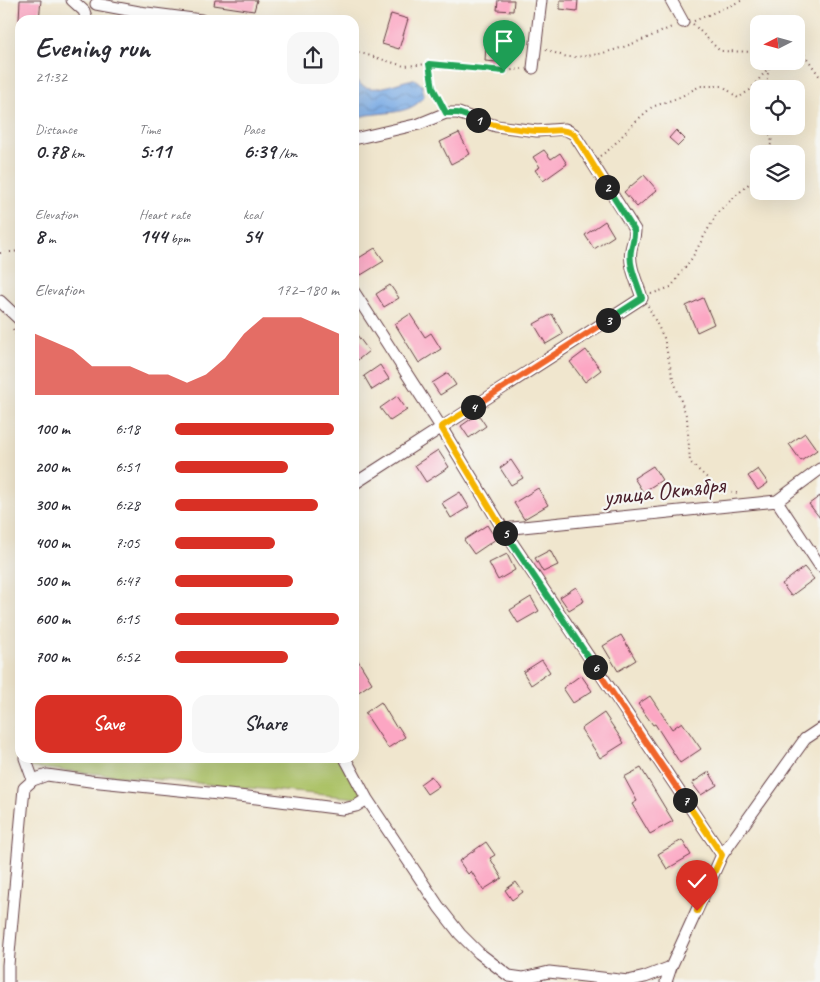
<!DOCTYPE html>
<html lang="en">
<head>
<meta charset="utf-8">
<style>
  :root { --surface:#fff; --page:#f7f7f7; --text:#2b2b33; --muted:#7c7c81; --accent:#d93025 }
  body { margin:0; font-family:Caveat,sans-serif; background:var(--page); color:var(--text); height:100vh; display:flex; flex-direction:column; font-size:19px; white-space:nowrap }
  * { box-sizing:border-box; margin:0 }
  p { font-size:16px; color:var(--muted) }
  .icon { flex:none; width:28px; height:28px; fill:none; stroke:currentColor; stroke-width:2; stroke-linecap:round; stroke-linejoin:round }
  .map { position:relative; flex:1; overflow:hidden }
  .drawer { position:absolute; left:15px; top:15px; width:344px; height:748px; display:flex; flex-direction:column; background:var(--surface); border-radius:15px; box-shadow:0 5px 20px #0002 }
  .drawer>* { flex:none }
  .needle { width:32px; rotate:264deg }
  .fabs { position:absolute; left:750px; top:15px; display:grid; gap:10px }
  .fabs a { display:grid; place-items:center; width:55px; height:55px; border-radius:10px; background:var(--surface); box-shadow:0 5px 20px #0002; font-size:25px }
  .pin { position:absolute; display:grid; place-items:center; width:42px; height:42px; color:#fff; margin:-51px -21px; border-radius:50% 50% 50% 0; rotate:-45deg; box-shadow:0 0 5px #0007 }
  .pin .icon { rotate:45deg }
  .km { position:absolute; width:25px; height:25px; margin:-12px; border-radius:50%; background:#222; color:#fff; font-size:14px; line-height:25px; text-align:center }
  .round { display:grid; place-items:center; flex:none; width:52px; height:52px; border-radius:15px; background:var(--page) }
  .headline { display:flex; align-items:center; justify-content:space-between; height:85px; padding:0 20px }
  h1 { font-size:28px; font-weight:800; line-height:38px }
  .figures { display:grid; grid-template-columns:repeat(3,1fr); gap:8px; height:85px; padding:5px 20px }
  .figures div { display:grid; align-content:center }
  .figures b { font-size:21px; font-weight:800 }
  .figures small { font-size:14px; font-weight:400 }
  .figures p { font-size:14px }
  .chart { height:140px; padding:10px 20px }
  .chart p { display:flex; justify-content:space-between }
  .chart svg { width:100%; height:90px; margin-top:5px; fill:var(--accent); opacity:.7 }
  .primary-button { display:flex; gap:10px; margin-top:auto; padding:10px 20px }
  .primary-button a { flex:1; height:58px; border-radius:15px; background:var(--accent); color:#fff; font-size:20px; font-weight:800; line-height:58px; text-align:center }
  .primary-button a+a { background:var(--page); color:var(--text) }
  ul { padding:0 20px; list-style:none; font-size:16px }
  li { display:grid; grid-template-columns:80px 60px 1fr; align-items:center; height:38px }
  li i { height:12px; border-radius:6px; background:var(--accent) }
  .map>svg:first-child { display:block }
  .garden { fill:#acc266; stroke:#7b7048 }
  .water { fill:url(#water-waves); stroke:#626488 }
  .building { fill:#fca6c3 }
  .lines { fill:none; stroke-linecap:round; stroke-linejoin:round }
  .minor-casing { stroke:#633d43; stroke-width:13 }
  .path { stroke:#633d43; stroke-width:2; stroke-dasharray:1 4; stroke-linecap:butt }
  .minor { stroke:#fff; stroke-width:11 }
  .split-1-casing { stroke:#fff; stroke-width:10 }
  .split-2-casing { stroke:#fff; stroke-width:10 }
  .split-3-casing { stroke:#fff; stroke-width:10 }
  .split-4-casing { stroke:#fff; stroke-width:10 }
  .split-5-casing { stroke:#fff; stroke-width:10 }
  .split-6-casing { stroke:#fff; stroke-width:10 }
  .split-7-casing { stroke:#fff; stroke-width:10 }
  .split-8-casing { stroke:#fff; stroke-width:10 }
  .split-1 { stroke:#22a559; stroke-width:6 }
  .split-2 { stroke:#f5b400; stroke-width:6 }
  .split-3 { stroke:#22a559; stroke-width:6 }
  .split-4 { stroke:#f0652b; stroke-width:6 }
  .split-5 { stroke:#f5b400; stroke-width:6 }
  .split-6 { stroke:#22a559; stroke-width:6 }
  .split-7 { stroke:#f0652b; stroke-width:6 }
  .split-8 { stroke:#f5b400; stroke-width:6 }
  .labels { text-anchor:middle; stroke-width:4.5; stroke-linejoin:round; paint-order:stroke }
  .street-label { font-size:25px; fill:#4a1f2b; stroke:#f6f6f2 }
</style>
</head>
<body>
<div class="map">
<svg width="820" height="982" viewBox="0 0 820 982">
  <defs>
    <pattern id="water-waves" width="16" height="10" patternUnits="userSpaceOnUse" patternTransform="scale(1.25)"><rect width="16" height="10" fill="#79aae4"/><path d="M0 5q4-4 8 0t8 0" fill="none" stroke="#658ab9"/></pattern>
  </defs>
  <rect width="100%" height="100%" fill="#f6f6f2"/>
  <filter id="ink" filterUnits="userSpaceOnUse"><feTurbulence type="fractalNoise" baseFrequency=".02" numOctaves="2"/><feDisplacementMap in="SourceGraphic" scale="10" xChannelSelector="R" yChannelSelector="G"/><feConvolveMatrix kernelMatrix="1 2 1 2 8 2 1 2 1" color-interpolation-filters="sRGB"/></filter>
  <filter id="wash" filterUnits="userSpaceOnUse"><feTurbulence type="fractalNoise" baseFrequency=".0096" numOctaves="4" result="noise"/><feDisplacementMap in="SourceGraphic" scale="20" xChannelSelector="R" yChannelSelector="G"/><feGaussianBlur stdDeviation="1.12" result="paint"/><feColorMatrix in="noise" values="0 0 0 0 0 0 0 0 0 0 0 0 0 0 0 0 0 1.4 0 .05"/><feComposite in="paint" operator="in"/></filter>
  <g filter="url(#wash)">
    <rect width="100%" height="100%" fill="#f0e6ce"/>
    <path class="garden" d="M 26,758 L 345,758 L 367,799 L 26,767 Z"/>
    <path class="water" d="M 354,77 C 368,100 395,81 415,79 L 422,85 L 424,96 C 409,119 376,109 354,119 Z"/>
    <g id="blocks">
      <path class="building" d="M 20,0 L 41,0 L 39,20 L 19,20 Z
        M 215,0 L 257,0 L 254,11 L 214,5 Z
        M 498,0 L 514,0 L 513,11 L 497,10 Z
        M 560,0 L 578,0 L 577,11 L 560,9 Z
        M 391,14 L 408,19 L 399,49 L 382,44 Z
        M 486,44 L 511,47 L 509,63 L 485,61 Z
        M 676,130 L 685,139 L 678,146 L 669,138 Z
        M 459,133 L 470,154 L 451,164 L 440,142 Z
        M 544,150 L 551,159 L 560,153 L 567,164 L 543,181 L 535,170 L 540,167 L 533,157 Z
        M 644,175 L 657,190 L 637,207 L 624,192 Z
        M 605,221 L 614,236 L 594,249 L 585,235 Z
        M 375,248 L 384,261 L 361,275 L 354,261 Z
        M 390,285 L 399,298 L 384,307 L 376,294 Z
        M 703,298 L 714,324 L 697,332 L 686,306 Z
        M 410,314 L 425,337 L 431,333 L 441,349 L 419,363 L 395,324 Z
        M 552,314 L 563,334 L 546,344 L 534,324 Z
        M 354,331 L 369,351 L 354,363 Z
        M 586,350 L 601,370 L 585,382 L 570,362 Z
        M 380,365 L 389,379 L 372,390 L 364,376 Z
        M 448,373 L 456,385 L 440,395 L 432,383 Z
        M 397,396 L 407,410 L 390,421 L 380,408 Z
        M 478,414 L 486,426 L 469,438 L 461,426 Z
        M 805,433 L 817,450 L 801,461 L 789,444 Z
        M 438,450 L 449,467 L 426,482 L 415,465 Z
        M 511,460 L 523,478 L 511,485 L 500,468 Z
        M 653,466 L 662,480 L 643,492 L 634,478 Z
        M 758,469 L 768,483 L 758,490 L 748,476 Z
        M 538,488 L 548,505 L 524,519 L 514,503 Z
        M 460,492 L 469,507 L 451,518 L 442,503 Z
        M 820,496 L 820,518 L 809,504 Z
        M 487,525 L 496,539 L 474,554 L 464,540 Z
        M 550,550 L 558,565 L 543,572 L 535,558 Z
        M 507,554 L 515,570 L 498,580 L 489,563 Z
        M 804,567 L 814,579 L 791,596 L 782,584 Z
        M 576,587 L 584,601 L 569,610 L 560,597 Z
        M 531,597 L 539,611 L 518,623 L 510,610 Z
        M 621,635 L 636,660 L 618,671 L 603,646 Z
        M 354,654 L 372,683 L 354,695 Z
        M 542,660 L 550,672 L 531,685 L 523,672 Z
        M 581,675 L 592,691 L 573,703 L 563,688 Z
        M 650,696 L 672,729 L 682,722 L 701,749 L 680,763 L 655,724 L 653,725 L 638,704 Z
        M 381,702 L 396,727 L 398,726 L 405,737 L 388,748 L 365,713 Z
        M 604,713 L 624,743 L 600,758 L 581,729 Z
        M 641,768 L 673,821 L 650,834 L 632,804 L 637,801 L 624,777 Z
        M 709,772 L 717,785 L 701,795 L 692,783 Z
        M 431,776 L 439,786 L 427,794 L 420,784 Z
        M 682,840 L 691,855 L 667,869 L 658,854 Z
        M 486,842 L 495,855 L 490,858 L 502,878 L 483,890 L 471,871 L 468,874 L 459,861 Z
        M 516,882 L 523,892 L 512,900 L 505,890 Z"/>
    </g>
  </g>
  <g filter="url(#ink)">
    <use href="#blocks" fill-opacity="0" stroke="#633d43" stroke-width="1"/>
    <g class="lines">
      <g class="minor-casing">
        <path id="minor" d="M 72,0 L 84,11 L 87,20
          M 671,0 L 683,22
          M 96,4 L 139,12 L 201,20
          M 533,68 L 541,0
          M 354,139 L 419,124 L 446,113 L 458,113 L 496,126 L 537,131 L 565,129 L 574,134 L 635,230 C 635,238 632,243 631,250 C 628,265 638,284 642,298 L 354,484
          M 354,292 L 441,427 L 503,529 L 722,855
          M 0,301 L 20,320
          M 777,501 L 820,566
          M 503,529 L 777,501 L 820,469
          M 25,758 L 33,780
          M 345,758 L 367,799 L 439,907 L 460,934 L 479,953 L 509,976 L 523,978 L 549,972 L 628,981 L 645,977 L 671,967
          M 8,982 L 8,965 L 24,788 L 33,780 L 47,775 L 90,781 L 248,797 L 343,809 L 356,806 L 367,799
          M 666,982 L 671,967 L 722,855 L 805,739 L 820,729"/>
      </g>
      <path class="path" d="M 694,21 L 743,0
        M 693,24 L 720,51 L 759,52
        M 546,49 C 553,52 563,57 571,57 C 606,57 643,40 674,26
        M 796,50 L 802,51 L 820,77
        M 354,51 L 404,66 L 429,64
        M 767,61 L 770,66 L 774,61
        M 765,89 L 769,68
        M 441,104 L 433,88 L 429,64 L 504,71 L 522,69
        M 766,154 L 772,142 L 768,126
        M 600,156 L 610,149 L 635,122 L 652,107 L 680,97 L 700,86 L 723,86 L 738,98 L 750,90 L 770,66
        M 0,253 L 20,251
        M 651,294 L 671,287 L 692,258 L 717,213 L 753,180 L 759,168
        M 648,306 L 664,338 L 672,375 L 687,418 L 690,462 L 718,488 L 738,493
        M 13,329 L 20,342"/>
      <use href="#minor" class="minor"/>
    </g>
  </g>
  <g class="lines" filter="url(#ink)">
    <g class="split-1-casing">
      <path id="split-1" d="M 478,120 L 458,113 L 446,113 L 433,88 L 429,64 L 504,71"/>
    </g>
    <g class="split-2-casing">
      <path id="split-2" d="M 478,120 C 497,127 516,129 536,131 C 550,132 560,127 574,134 L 607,187"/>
    </g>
    <g class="split-3-casing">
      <path id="split-3" d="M 607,187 L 634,230 C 635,238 632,243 631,250 C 628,266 638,284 642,298 L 608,320"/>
    </g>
    <g class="split-4-casing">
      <path id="split-4" d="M 473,407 L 608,320"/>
    </g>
    <g class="split-5-casing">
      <path id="split-5" d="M 473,407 L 441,427 L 505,533"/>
    </g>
    <g class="split-6-casing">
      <path id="split-6" d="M 505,533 L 595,667"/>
    </g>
    <g class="split-7-casing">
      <path id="split-7" d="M 595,667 L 685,800"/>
    </g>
    <g class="split-8-casing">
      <path id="split-8" d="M 685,800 L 722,855 L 697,911"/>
    </g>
    <use href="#split-1" class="split-1"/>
    <use href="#split-2" class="split-2"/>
    <use href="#split-3" class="split-3"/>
    <use href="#split-4" class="split-4"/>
    <use href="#split-5" class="split-5"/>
    <use href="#split-6" class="split-6"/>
    <use href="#split-7" class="split-7"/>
    <use href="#split-8" class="split-8"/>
  </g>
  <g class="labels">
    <g class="street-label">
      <text transform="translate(664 490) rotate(-6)" y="9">улица Октября</text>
    </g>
  </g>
</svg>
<div class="fabs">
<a><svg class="needle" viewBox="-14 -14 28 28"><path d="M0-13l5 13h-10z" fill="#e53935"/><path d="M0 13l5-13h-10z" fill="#7c7c81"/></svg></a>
<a><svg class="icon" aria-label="locate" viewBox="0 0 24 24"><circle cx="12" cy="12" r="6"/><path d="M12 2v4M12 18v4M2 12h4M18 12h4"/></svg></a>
<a><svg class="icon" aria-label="layers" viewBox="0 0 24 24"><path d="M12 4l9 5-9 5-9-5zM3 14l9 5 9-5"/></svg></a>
</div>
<div class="pin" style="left:504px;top:71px;background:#1e9e55"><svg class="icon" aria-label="arrive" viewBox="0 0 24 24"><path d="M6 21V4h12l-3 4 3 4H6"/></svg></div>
<div class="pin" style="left:697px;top:911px;background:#d93025"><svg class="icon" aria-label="check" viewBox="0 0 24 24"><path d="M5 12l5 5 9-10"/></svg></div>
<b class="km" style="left:478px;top:120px">1</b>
<b class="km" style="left:607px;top:187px">2</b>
<b class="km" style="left:608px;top:320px">3</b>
<b class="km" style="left:473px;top:407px">4</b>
<b class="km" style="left:505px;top:533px">5</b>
<b class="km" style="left:595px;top:667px">6</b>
<b class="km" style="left:685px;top:800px">7</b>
<section class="drawer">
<div class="headline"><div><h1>Evening run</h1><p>21:32</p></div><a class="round"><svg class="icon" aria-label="share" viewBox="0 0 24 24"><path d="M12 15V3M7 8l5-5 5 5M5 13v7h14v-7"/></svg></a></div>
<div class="figures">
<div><p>Distance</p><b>0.78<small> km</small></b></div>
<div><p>Time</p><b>5:11</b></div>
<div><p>Pace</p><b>6:39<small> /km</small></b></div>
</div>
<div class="figures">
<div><p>Elevation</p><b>8<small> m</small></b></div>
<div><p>Heart rate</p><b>144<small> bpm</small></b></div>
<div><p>kcal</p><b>54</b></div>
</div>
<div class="chart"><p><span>Elevation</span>172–180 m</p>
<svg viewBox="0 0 160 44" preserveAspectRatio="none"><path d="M0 44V14L10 18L20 22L30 30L40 30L50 30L60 34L70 34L80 38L90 34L100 26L110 14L120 6L130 6L140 6L150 10L160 14V44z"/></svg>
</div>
<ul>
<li><b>100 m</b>6:18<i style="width:97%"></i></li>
<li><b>200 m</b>6:51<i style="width:69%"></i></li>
<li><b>300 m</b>6:28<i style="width:87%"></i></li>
<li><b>400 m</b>7:05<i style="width:61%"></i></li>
<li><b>500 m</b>6:47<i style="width:72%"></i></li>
<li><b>600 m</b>6:15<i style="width:100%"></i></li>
<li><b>700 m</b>6:52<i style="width:69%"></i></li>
</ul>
<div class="primary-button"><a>Save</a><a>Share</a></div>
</section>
</div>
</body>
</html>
